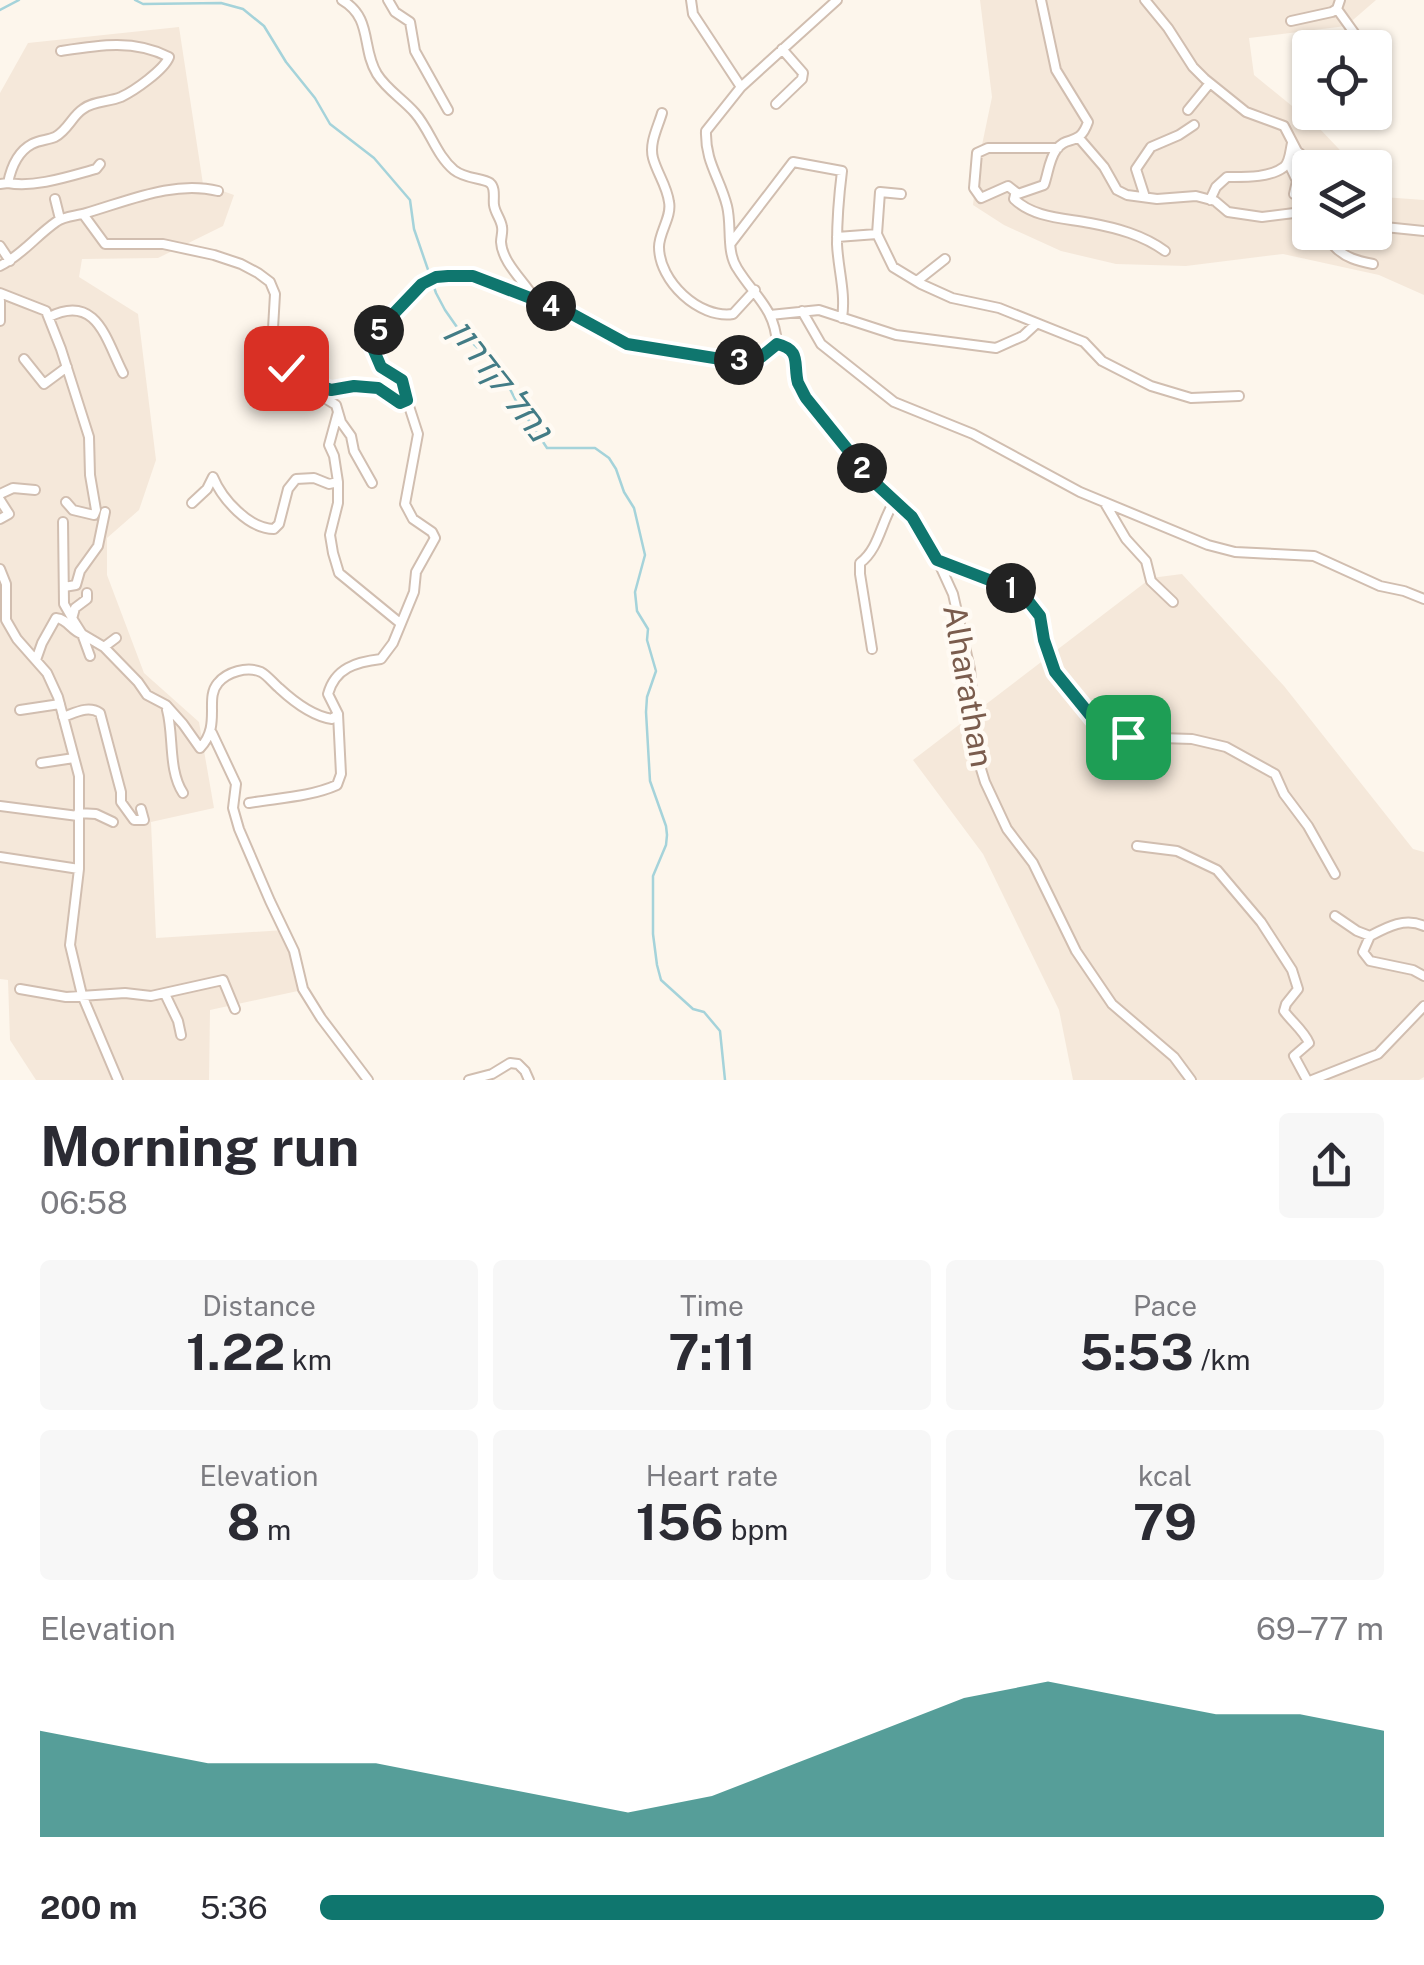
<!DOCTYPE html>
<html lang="en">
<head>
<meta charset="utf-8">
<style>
  :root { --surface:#fff; --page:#f7f7f7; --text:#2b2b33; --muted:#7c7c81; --accent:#0f766e }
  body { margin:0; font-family:"Public Sans","Noto Sans Hebrew",sans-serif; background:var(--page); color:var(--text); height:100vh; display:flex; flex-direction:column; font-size:38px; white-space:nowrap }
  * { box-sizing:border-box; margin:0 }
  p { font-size:32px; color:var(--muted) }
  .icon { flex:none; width:55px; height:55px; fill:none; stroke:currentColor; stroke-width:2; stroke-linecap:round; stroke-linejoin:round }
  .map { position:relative; height:1080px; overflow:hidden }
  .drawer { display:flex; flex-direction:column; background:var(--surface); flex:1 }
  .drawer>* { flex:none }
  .buttons { position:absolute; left:1292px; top:30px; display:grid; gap:20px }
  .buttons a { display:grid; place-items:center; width:100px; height:100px; border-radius:10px; background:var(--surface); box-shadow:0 2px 8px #0004; font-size:50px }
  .pin { position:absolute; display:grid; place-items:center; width:85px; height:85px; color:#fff; margin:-42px; border-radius:20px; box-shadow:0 5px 15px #0006 }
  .km { position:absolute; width:50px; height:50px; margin:-25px; border-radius:50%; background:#222; color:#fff; font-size:28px; line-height:50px; text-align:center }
  .round { display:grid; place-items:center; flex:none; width:105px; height:105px; border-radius:10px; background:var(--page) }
  .headline { display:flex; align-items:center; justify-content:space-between; height:170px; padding:0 40px }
  h1 { font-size:55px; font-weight:700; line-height:75px }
  .stats { display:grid; grid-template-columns:repeat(3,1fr); gap:15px; height:170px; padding:10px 40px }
  .stats div { display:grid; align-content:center; border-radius:10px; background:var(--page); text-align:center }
  .stats b { font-size:50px; font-weight:700 }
  .stats small { font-size:28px; font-weight:400 }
  .stats p { font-size:28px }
  .chart { height:280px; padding:20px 40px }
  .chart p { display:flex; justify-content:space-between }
  .chart svg { width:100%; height:180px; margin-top:10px; fill:var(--accent); opacity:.7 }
  ul { padding:0 40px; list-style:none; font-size:32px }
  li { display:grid; grid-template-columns:160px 120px 1fr; align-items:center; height:75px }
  li i { height:25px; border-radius:12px; background:var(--accent) }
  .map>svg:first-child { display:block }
  .residential { fill:#f5e8da }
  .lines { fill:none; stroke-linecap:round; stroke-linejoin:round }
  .stream { stroke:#a5d3da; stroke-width:2.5 }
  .minor-casing { stroke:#d1beb0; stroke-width:12 }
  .minor { stroke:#fff; stroke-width:8 }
  .route-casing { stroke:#fff; stroke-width:20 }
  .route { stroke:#0f766e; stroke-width:12 }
  .labels { text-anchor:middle; stroke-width:9; stroke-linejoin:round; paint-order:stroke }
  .street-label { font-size:32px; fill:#7a5c4d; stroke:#fffaf3 }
  .water-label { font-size:35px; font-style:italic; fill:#437c86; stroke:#fffaf3 }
</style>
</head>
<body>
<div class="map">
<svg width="1424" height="1080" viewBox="0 0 1424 1080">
  <rect width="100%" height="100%" fill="#fdf6ec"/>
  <path class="residential" d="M 980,0 L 1376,0 L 1346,26 L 1249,38 L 1254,75 L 1319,128 L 1356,167 L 1310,168 L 1310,232 L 1375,232 L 1375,188 L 1383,197 L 1424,200 L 1424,295 L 1379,275 L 1283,254 L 1186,266 L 1116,264 L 1061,251 L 1004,225 L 973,205 L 977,169 L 992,97 Z
    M 179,27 L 203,184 L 234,195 L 223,226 L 158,258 L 82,259 L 79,277 L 138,314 L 156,460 L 139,510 L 107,538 L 107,575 L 144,673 L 199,722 L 214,808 L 151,822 L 156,938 L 285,930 L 307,989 L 210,1010 L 209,1080 L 36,1080 L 10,1040 L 8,980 L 0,979 L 0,93 L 28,43 Z
    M 1182,574 L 1284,686 L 1413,849 L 1424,852 L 1424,1077 L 1419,1080 L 1073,1080 L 1059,1010 L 983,854 L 913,760 L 1151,578 Z"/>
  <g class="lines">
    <path class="stream" d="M 135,0 L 143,4 L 221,3 L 243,9 L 264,26 L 286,62 L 315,98 L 330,124 L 374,158 L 410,200 L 414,229 L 436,293 L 445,310 L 459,330 L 500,369 L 516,401 L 547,448 L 595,448 L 609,458 L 616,469 L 624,492 L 634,508 L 645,555 L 635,592 L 637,611 L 648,629 L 647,640 L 656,671 L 647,697 L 646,712 L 650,781 L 666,826 L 667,835 L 666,845 L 653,876 L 653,934 L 657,965 L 661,980 L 693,1009 L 704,1012 L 720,1031 L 725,1080
      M 0,10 L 19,0"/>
    <g class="minor-casing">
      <path id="minor" d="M 342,0 C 373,18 361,48 377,74 C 387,90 403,99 415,113 C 430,130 436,155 454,170 C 465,179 483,178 490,183 C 496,188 493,199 494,205 C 495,213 501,219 502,227 C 503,232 501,237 501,242 C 502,263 526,283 536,301
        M 388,0 L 395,12 L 410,22 L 415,51 L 448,110
        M 691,0 L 693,14 L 741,87
        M 1041,0 L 1056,70 L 1088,122 C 1079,148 1067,134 1056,150 C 1049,160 1048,174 1044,185 L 1015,195 L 1014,199 C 1034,218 1064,218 1090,223 C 1117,228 1143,235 1165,251
        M 1145,0 L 1168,28 L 1193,67 L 1205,79 L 1246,112 L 1284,126 L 1297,151 L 1316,168
        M 1337,9 L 1365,48
        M 1291,21 L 1332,12 L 1337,9 L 1340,0
        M 776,104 L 802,79 L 803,73 L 782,49
        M 1188,110 L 1210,83
        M 662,113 C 658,127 649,143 653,158 C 657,173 667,186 669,202 C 672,217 659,232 659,247 C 659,281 699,319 733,314 L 755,290
        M 1079,138 L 1104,167 L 1117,190 L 1127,195 L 1157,199 L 1196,196 L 1215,201 L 1228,212 L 1262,217 L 1310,211
        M 1288,162 L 1297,181 L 1294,194
        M 8,183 C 35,188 70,176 96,169 L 100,164
        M 0,184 L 8,183 C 11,168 17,152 32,144 C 39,140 48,140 55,137 C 68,130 72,116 83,109 C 93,101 109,102 121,97 C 134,91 164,70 169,57 C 134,39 99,45 61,51
        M 1017,193 L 1008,186 L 981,198 L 974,188 L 977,153 L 988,148 L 1058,148
        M 1145,197 L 1136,169 L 1151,147 L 1179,135 L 1194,125
        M 55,199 L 60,219
        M 1210,200 L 1216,187 L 1227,177 C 1244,177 1270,178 1284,167 C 1290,162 1290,151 1292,143
        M 83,214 L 105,244 L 163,244 L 214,255 L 241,264 L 258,273 L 270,282 L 275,294 L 272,346 L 286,368 L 312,383 L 331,390 L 354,386 L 378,389 L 400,403 L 407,400 L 401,379 L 381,367 L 373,346 L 380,328 L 416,290 L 436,277 L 447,275 L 473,276 L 572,314 L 627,343 L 733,361 L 761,357 L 777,344
        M 1375,226 L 1424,231
        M 1353,232 L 1334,246 C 1345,258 1358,261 1373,264
        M 877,234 L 880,192 L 901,194
        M 837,237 L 877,234 L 893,267 L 921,284 L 952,298 L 999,308 L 1084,342 L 1102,361 L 1151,386 L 1191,398 L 1239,396
        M 731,243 L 793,162 L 842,171 C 839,195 837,220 837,244 C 838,269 846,293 842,318
        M 0,246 L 10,261
        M 0,266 C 22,255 36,236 56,222 C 64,216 76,216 86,213 C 128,201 174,180 218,191
        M 917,281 L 945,259
        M 0,293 L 46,311 L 61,349 L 89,437 L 90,475 L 96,510 L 94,515 L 73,510 L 66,502
        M 0,301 L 0,321
        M 802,311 L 821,344 L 894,402 L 973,434 L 1080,492 L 1208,545 L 1235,552 L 1314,556 L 1380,586 L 1404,591 L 1424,599
        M 770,315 L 819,310 L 896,335 L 996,348 L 1023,336 L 1036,324
        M 49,317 C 97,293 106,340 123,373
        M 777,344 C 802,351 793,364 798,383 C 800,389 803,393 806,398 L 873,481 L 912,517 L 932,548 L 953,594 L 970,669 L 977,756 L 985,782 L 1007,829 L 1033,863 L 1076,951 L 1112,1004 L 1174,1057 L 1191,1080
        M 777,344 C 775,308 754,296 737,268 C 726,251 732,226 727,206 C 720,178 705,162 706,131 L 741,87 L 837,0
        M 24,359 L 44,384 L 67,367
        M 312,383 L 318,394 L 336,405 L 341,422 L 351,436 L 354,451 L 372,483
        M 338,412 L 329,445 L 334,456 L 338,482 L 338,503 L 330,535 L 333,553 L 339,573 L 400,623
        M 0,494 L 13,488 L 35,490
        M 0,500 L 9,514 L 0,519
        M 192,503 L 207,489 L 213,477 C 222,499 249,529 274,529 L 279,524 L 288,489 L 296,479 L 314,478 L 329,484 L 338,482
        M 1106,505 L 1126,539 L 1146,561 L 1151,581 L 1173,602
        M 63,522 L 64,604 L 75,623 L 82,634 L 104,647 L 138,682 L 147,695 L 166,705 L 183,724 L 200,748 C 222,725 204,699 218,683 C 227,672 247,666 261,672 C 267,675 273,683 279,688 C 293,701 312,716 332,719 L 338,714 L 328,694 C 335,668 356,662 381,659 L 393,643 L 414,592 L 416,572 L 435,538 L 432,532 L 413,519 L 405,504 L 418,434 L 407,400
        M 937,560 L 1010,588 L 1029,602 L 1040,616 L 1044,639 L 1055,672 L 1099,726 L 1128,737 L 1192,739 L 1226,747 L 1275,774 L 1284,794 L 1308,826 L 1335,874
        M 0,569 L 6,584 L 6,620 L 17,639 L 47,673 L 58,697 L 79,776 L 79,869 L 70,945 L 82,995 L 118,1080
        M 64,587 L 76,585 L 80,571 L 98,546 L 105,512
        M 72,619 L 75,608 L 87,599 L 87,593
        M 104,647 L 116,638
        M 872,649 L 860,574 L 860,563 C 879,549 881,522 894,502
        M 36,660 L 42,643 L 56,618 C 68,619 71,631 82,634 L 90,656
        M 20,710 L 60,704
        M 167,710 C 174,736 168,770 183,793
        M 63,717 C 75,713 88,705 100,713 L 121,792 L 121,802 L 134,820 L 144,820 L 141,809
        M 212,733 L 236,784 L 233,808 L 239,829 L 270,901 L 294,951 L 303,989 L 321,1018 L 368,1080
        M 41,763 L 74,758
        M 249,803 C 278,798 310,797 337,785 L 341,774 L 338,714
        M 0,806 L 78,816
        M 78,813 L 96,814 L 113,822
        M 1137,846 L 1177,851 L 1217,870 L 1261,922 L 1292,970 L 1298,989 L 1286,1004 L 1284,1011 C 1292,1022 1304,1031 1309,1043 L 1294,1056 L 1307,1080
        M 0,857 L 79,869
        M 1335,916 L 1357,931 L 1370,936
        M 1424,926 C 1405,917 1387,927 1370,936 L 1363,952 L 1370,961 L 1413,970 L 1424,976
        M 20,989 L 66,997 L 125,993 L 151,996 L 223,980 L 235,1009
        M 165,994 L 178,1021 L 181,1035
        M 469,1080 L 492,1074 L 510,1063 L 518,1064 L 525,1071 L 529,1080
        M 1312,1080 L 1378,1054 L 1424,1006"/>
    </g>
    <use href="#minor" class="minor"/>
  </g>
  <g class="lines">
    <g class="route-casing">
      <path id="route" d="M 286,368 L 312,383 L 331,390 L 354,386 L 378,388 L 400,403 L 407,400 L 402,380 L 381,367 L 372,346 L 380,328 L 422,284 L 436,277 L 448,276 L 473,276 L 572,314 L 627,344 L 733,361 L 761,357 L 777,344 C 802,350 793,364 798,383 C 799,384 805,397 806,398 L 873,481 L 912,517 L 937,560 L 1010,588 L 1029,602 L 1040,616 L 1044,640 L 1055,672 L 1099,726 L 1128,737"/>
    </g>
    <use href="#route" class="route"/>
  </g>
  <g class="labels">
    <g class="street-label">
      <text transform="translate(968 686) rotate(80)" y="11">Alharathan</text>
    </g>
    <g class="water-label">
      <text transform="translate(500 380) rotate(52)" y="12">נחל קדרון</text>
    </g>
  </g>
</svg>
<div class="buttons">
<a><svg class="icon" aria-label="locate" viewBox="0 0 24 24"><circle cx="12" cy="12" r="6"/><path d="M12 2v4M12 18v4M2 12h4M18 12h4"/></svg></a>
<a><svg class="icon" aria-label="layers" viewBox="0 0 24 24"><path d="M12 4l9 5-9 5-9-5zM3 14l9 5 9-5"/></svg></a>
</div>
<div class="pin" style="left:1128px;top:737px;background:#1e9e55"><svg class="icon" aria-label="arrive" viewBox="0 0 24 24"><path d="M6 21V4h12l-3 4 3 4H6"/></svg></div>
<div class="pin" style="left:286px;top:368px;background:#d93025"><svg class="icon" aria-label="check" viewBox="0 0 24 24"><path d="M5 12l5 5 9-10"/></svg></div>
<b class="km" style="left:1011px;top:588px">1</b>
<b class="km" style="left:862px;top:468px">2</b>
<b class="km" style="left:739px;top:360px">3</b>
<b class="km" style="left:551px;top:306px">4</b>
<b class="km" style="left:379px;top:330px">5</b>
</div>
<section class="drawer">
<div class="headline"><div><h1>Morning run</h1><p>06:58</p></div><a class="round"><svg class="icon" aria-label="share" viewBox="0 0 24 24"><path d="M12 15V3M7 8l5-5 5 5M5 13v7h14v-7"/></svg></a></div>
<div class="stats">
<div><p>Distance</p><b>1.22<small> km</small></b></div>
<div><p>Time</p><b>7:11</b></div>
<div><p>Pace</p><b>5:53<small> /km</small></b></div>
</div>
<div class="stats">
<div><p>Elevation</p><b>8<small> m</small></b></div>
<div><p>Heart rate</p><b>156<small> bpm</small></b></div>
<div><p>kcal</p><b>79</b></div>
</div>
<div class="chart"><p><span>Elevation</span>69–77 m</p>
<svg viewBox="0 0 160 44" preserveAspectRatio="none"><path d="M0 44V18L10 22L20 26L30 26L40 26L50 30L60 34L70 38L80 34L90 26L100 18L110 10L120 6L130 10L140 14L150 14L160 18V44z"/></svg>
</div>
<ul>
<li><b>200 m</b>5:36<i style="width:100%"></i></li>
</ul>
</section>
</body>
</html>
